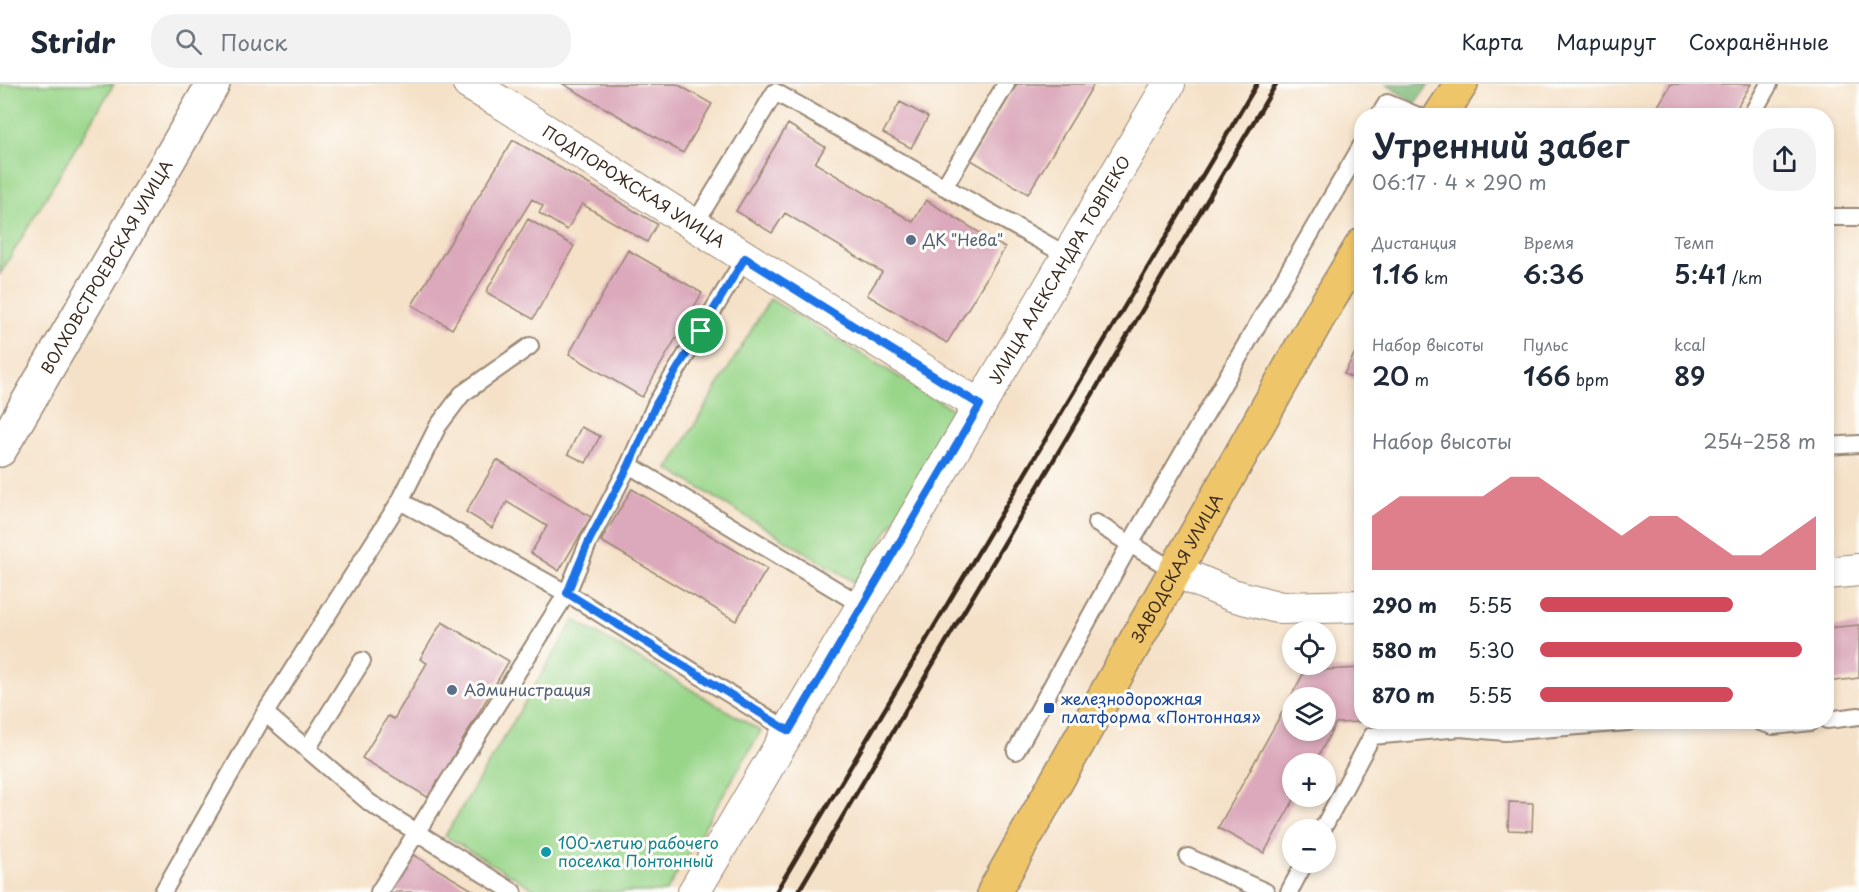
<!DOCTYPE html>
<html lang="ru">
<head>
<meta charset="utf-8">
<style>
  :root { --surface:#fff; --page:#f2f2f3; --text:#1f2937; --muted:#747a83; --line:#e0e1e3; --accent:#d1495b }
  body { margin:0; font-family:"Playpen Sans",sans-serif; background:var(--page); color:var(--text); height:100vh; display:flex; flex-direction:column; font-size:22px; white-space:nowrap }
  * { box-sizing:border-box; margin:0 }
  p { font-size:20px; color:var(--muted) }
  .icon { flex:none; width:33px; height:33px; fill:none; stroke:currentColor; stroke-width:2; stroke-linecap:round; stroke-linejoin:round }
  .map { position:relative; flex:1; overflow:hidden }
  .side { position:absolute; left:1354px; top:24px; width:480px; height:621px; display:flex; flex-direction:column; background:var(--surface); border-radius:24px; box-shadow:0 3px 9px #0003 }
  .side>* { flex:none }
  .buttons { position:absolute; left:1282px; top:537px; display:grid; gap:12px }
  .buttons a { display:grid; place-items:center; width:54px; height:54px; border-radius:50%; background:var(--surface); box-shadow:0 3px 9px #0003; font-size:30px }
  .pin { position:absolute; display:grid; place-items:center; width:51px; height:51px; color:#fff; margin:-26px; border:3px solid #fff; border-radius:50%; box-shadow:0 2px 6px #0007 }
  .round { display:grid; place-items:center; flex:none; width:63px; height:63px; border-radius:24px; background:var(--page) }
  .overview { display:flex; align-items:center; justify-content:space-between; height:102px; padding:0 18px }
  h1 { font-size:33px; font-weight:600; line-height:45px }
  .figures { display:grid; grid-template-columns:repeat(3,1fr); gap:9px; height:102px; padding:6px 18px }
  .figures div { display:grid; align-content:center }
  .figures b { font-size:26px; font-weight:600 }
  .figures small { font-size:16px; font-weight:400 }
  .figures p { font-size:16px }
  .chart { height:168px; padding:12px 18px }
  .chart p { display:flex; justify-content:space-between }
  .chart svg { width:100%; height:108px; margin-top:6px; fill:var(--accent); opacity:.7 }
  ul { padding:0 18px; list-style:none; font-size:20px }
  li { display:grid; grid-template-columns:96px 72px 1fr; align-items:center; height:45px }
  li i { height:15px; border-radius:8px; background:var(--accent) }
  header { display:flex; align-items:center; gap:36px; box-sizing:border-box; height:84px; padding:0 30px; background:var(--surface); border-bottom:2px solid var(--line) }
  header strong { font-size:28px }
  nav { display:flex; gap:33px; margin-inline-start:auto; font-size:21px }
  .search { width:420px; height:54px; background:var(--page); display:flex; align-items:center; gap:15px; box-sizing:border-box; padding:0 21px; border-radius:24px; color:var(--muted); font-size:22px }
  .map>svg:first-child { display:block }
  .green { fill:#99d68a; stroke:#6a8054; stroke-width:1.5 }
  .forest { fill:#7ab776; stroke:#5a704a; stroke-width:1.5 }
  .building { fill:#dba9bb; fill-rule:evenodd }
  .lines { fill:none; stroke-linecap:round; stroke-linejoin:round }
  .service-casing { stroke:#988673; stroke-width:20 }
  .minor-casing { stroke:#988673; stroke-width:34 }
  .tertiary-casing { stroke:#988673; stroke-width:36 }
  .primary-casing { stroke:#988673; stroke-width:36 }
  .service { stroke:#fff; stroke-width:16 }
  .minor { stroke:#fff; stroke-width:32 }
  .tertiary { stroke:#fff; stroke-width:33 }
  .primary { stroke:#eec569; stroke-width:33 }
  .rail { stroke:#3b2a1e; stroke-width:4.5 }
  .route-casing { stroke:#fff; stroke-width:12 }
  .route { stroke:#1a73e8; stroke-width:8 }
  .service-dot { fill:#5c6f8a; stroke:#fdfcf7; stroke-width:2 }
  .transit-dot { fill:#1a4fb4; stroke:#fdfcf7; stroke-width:2 }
  .culture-dot { fill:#0f9aa8; stroke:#fdfcf7; stroke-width:2 }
  .labels { text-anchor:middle; stroke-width:6; stroke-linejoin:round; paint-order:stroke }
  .street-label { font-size:16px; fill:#3b2a1e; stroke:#fdfcf7 }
  .service-label { font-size:16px; fill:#4e5e75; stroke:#fdfcf7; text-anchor:start }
  .transit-label { font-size:16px; fill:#164399; stroke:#fdfcf7; text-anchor:start }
  .culture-label { font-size:16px; fill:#0d838f; stroke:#fdfcf7; text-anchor:start }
</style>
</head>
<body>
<header>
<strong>Stridr</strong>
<div class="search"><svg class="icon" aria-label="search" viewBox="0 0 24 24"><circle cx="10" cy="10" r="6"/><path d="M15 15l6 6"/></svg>Поиск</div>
<nav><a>Карта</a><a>Маршрут</a><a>Сохранённые</a></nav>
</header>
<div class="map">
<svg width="1859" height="808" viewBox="0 0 1859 808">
  <rect width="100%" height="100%" fill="#fdfcf7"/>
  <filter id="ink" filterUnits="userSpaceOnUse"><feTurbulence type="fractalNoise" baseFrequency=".0167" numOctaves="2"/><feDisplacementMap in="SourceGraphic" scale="12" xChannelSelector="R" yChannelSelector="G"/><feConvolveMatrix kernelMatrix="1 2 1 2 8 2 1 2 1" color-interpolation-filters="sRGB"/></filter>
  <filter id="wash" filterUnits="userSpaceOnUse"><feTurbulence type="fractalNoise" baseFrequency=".008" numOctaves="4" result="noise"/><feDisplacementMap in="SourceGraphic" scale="24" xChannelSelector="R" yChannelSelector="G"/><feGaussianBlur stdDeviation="1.35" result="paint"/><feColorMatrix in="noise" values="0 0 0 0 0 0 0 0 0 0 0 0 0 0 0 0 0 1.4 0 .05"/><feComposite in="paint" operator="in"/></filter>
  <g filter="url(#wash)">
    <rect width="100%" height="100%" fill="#f5e1c8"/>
    <path class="green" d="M 0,0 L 114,0 L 0,190 Z
      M 770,215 L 959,329 L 856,499 L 668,385 Z
      M 574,536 L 761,647 L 666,808 L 539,808 L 445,752 Z"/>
    <path class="forest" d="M 1386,0 L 1429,0 L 1415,20 Z"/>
    <g id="blocks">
      <path class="building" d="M 563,0 L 677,0 L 712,20 L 683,69 Z
        M 1017,0 L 1094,0 L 1028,110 L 971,76 Z
        M 1671,0 L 1751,0 L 1732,32 L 1652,32 Z
        M 900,18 L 928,33 L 911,64 L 883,49 Z
        M 788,40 L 825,63 L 815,79 L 913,138 L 926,116 L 1005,164 L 947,259 L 867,211 L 882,188 L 785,129 L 772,149 L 736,127 Z
        M 513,56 L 657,140 L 647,158 L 582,120 L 567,146 L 539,129 L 543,122 L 532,115 L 452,245 L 412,221 Z
        M 528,135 L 574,162 L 533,235 L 486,208 Z
        M 628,166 L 702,209 L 642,313 L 569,270 Z
        M 1362,255 L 1362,299 L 1344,290 Z
        M 581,343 L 600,352 L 586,379 L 568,370 Z
        M 497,376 L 591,433 L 559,487 L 531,469 L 547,442 L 507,418 L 492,444 L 466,428 Z
        M 632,405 L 767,485 L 736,537 L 601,457 Z
        M 442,538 L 509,577 L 429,714 L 362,674 L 388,632 L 394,635 L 427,579 L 420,575 Z
        M 1859,541 L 1859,594 L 1827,598 L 1827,544 Z
        M 1362,584 L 1362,638 L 1336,639 L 1314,680 L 1293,680 L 1293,712 L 1296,712 L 1264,769 L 1218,744 L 1305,587 ZM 1293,614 L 1326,614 L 1326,646 L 1293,646 Z
        M 1509,718 L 1533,719 L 1532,747 L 1508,746 Z
        M 410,769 L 476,808 L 387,808 Z"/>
    </g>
  </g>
  <g filter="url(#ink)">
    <use href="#blocks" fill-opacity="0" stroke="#988673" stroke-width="1.5"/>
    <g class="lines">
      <g class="service-casing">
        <path id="service" d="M 1379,32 L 1387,19 L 1418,32
          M 1751,32 L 1769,0
          M 944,103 L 1006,0
          M 1827,133 L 1859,133
          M 694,141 L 775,8 L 1068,172
          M 1827,362 L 1859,360
          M 629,381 L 656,320 L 745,174
          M 400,417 L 575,514 L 789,647
          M 1096,439 L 1130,460 L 1362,61
          M 265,629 L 370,719 L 513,808
          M 1827,636 L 1859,632
          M 1760,638 L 1773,642 L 1811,638
          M 307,665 L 362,577
          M 1016,667 L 1130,460 L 1175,487
          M 1322,746 L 1372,652 L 1460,644 L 1505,648 L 1628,638
          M 1188,773 L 1266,808
          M 163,808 L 265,629 L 400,417 L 438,342 L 462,310 L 530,262
          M 379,808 L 567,509 L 589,457 L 629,381 L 863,522
          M 1289,808 L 1305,778"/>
      </g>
      <g class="minor-casing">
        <g id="minor">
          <path id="s1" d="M 469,0 L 507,22 L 980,322"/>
          <path d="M 1175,487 L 1232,511 L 1281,524 L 1362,522"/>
          <path d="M 1827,489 L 1859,486"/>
          <path id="s2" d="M 694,808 L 1169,0"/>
        </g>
      </g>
      <g class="tertiary-casing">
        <g id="tertiary">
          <path id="s3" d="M 0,366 L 213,0"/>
        </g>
      </g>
      <g class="primary-casing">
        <g id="primary">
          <path d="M 1440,32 L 1461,0"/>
          <path id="s4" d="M 994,808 L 1318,234 L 1362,161"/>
        </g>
      </g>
      <use href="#service" class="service"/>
      <use href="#minor" class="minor"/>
      <use href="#tertiary" class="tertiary"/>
      <use href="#primary" class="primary"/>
      <path class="rail" d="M 776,808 L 1257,0
        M 798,808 L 1276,0"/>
    </g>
  </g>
  <g class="lines" filter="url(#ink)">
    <g class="route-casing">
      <path id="route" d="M 745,174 L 980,321 L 789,647 L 567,509 L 589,457 L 629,381 L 656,320 Z"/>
    </g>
    <use href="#route" class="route"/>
  </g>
  <g class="service-dot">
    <circle cx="911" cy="156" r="6"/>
    <circle cx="452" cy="606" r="6"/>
  </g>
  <rect class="transit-dot" x="1043" y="618" width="12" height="12" rx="3"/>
  <circle class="culture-dot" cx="546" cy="768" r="6"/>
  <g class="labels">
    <g class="street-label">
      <text dy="6" stroke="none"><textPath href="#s1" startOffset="194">ПОДПОРОЖСКАЯ УЛИЦА</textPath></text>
      <text dy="6" stroke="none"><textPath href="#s3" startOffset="212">ВОЛХОВСТРОЕВСКАЯ УЛИЦА</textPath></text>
      <text dy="6" stroke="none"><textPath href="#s2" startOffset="722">УЛИЦА АЛЕКСАНДРА ТОВПЕКО</textPath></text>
      <text dy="6" stroke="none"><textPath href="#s4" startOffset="372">ЗАВОДСКАЯ УЛИЦА</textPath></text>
    </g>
    <g class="service-label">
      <text x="923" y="162">ДК "Нева"</text>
      <text x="464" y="612">Администрация</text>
    </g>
    <g class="transit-label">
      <text x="1061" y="621">железнодорожная<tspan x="1061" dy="18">платформа «Понтонная»</tspan></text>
    </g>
    <g class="culture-label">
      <text x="558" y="765">100-летию рабочего<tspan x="558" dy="18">поселка Понтонный</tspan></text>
    </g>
  </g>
</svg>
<div class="buttons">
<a><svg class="icon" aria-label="locate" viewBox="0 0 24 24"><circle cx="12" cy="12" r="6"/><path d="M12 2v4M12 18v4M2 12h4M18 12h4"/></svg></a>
<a><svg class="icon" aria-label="layers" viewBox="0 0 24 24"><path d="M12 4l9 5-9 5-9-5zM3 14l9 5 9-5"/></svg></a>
<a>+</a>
<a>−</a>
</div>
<div class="pin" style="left:701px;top:247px;background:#1e9e55"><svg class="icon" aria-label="arrive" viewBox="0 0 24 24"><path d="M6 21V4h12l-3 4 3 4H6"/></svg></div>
<section class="side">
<div class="overview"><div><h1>Утренний забег</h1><p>06:17 · 4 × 290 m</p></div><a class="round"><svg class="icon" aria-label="share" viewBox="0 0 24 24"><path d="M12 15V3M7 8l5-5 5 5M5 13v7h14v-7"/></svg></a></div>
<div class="figures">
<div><p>Дистанция</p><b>1.16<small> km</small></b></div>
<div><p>Время</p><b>6:36</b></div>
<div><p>Темп</p><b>5:41<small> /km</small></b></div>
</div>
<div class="figures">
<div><p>Набор высоты</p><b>20<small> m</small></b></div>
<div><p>Пульс</p><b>166<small> bpm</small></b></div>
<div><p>kcal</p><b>89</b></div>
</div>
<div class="chart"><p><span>Набор высоты</span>254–258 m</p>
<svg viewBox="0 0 160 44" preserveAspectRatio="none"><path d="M0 44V22L10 14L20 14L30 14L40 14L50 6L60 6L70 14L80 22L90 30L100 22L110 22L120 30L130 38L140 38L150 30L160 22V44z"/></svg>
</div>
<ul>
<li><b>290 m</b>5:55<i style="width:70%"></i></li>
<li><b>580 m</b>5:30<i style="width:95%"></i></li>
<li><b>870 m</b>5:55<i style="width:70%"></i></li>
</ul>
</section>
</div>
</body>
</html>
